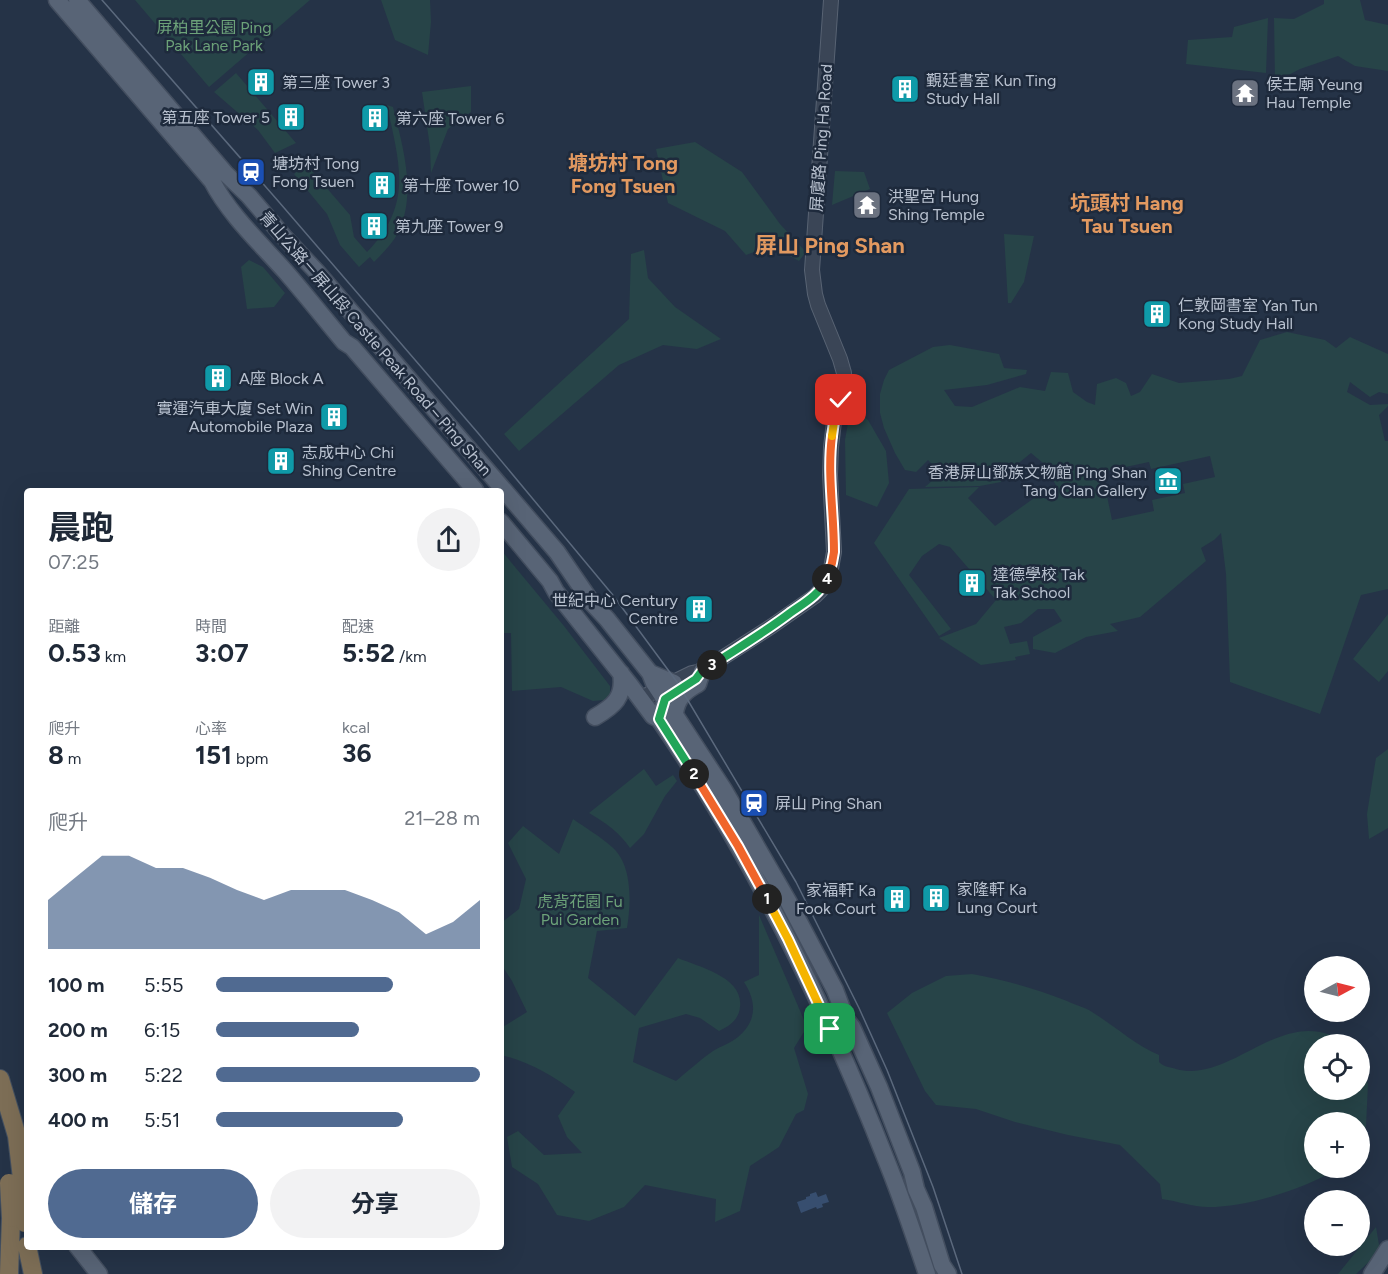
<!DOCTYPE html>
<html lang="zh-TW">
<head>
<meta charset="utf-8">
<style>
  :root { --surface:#fff; --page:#f2f2f3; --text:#1f2937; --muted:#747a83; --accent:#506a91 }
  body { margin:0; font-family:Figtree,"Noto Sans TC",sans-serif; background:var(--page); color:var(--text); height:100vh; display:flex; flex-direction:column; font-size:22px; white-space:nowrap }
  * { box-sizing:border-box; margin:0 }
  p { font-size:20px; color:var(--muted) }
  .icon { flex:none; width:33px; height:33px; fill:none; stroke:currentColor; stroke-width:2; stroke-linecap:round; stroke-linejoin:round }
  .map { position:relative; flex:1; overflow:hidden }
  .sheet { position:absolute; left:24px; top:488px; width:480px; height:762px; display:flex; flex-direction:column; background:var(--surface); border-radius:6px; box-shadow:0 6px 24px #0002 }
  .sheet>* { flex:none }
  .needle { width:39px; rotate:83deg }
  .fabs { position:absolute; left:1304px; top:956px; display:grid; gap:12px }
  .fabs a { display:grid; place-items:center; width:66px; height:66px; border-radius:50%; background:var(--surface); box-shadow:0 6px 24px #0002; font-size:30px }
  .pin { position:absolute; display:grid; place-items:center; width:51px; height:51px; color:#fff; margin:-26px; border-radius:12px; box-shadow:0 3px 9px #0006 }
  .km { position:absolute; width:30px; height:30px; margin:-15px; border-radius:50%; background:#222; color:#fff; font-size:16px; line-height:30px; text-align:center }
  .round { display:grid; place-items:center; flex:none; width:63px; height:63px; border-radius:32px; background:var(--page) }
  .overview { display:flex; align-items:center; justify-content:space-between; height:102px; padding:0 24px }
  h1 { font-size:33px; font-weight:700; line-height:45px }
  .stats { display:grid; grid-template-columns:repeat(3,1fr); gap:9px; height:102px; padding:6px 24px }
  .stats div { display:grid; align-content:center }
  .stats b { font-size:26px; font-weight:700 }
  .stats small { font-size:16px; font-weight:400 }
  .stats p { font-size:16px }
  .chart { height:168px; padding:12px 24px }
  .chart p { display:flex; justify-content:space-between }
  .chart svg { width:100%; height:108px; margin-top:6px; fill:var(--accent); opacity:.7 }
  .primary-button { display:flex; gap:12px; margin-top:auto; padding:12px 24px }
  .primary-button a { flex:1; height:69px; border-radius:36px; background:var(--accent); color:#fff; font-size:24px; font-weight:700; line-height:69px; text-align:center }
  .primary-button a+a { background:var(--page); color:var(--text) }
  ul { padding:0 24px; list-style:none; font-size:20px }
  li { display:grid; grid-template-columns:96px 72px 1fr; align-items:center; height:45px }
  li i { height:15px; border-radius:8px; background:var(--accent) }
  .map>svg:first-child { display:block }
  .green { fill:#274448; fill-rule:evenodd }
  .water { fill:#374e6f }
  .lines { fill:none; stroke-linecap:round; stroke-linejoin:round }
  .tertiary-casing { stroke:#586373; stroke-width:16 }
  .primary-casing { stroke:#434e5f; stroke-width:19 }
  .motorway-casing { stroke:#445060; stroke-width:20 }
  .tertiary { stroke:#3a4556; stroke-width:14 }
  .primary { stroke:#586476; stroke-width:16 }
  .motorway { stroke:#7d6e56; stroke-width:18 }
  .tram { stroke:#5b697d; stroke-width:1.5 }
  .motorway-bridge-casing { stroke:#445060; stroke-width:20; stroke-linecap:butt }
  .motorway-bridge { stroke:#7d6e56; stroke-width:18 }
  .split-1-casing { stroke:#fff; stroke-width:12 }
  .split-2-casing { stroke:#fff; stroke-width:12 }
  .split-3-casing { stroke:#fff; stroke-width:12 }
  .split-4-casing { stroke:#fff; stroke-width:12 }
  .split-5-casing { stroke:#fff; stroke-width:12 }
  .split-6-casing { stroke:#fff; stroke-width:12 }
  .split-1 { stroke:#f5b400; stroke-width:8 }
  .split-2 { stroke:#f0652b; stroke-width:8 }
  .split-3 { stroke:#22a559; stroke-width:8 }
  .split-4 { stroke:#22a559; stroke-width:8 }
  .split-5 { stroke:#f0652b; stroke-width:8 }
  .split-6 { stroke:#f5b400; stroke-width:8 }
  .labels { text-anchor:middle; stroke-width:5; stroke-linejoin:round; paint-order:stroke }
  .park-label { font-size:16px; fill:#6ca279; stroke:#1e2a3c }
  .poi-label { font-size:16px; fill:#b8c1cf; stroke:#1e2a3c; text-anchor:start }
  .street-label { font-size:16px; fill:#b8c1cf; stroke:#1e2a3c }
  .quarter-label { font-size:20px; font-weight:bold; fill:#e29960; stroke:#1e2a3c }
  .district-label { font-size:22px; font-weight:bold; fill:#e29960; stroke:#1e2a3c }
</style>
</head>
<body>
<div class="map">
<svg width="1388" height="1274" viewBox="0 0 1388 1274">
  <rect width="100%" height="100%" fill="#253347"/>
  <path class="green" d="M 135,0 L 310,0 L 209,87 Z
    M 381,0 L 430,0 L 431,22 L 428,55 L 395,40 Z
    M 1324,0 L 1360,0 L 1365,20 L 1388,25 L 1388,71 L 1355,66 L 1338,56 L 1300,69 L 1275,82 L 1274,18 L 1294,19 L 1324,4 Z
    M 1268,18 L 1266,73 L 1186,64 L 1188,40 L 1232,37 L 1234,27 Z
    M 236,73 L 296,143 L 275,153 L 258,130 L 214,92 Z
    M 471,86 L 471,112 L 448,129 L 431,173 L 430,147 L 422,92 Z
    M 387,105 L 393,107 C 403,147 417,194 398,233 C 392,244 383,253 374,262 L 370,257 L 359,267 L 340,245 L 327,214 L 294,174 L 306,164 L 350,215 L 354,237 L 367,252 C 414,204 399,163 387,105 Z
    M 695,142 L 742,172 L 780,224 L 806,252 L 799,261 L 771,246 L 746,255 L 725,231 L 668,203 L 656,149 Z
    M 835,171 L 864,172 L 870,189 L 832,205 Z
    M 1004,234 L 1034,236 L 1024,282 L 1011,303 L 1008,303 Z
    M 644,250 L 648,278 L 675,307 L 721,339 L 697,349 L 663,345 L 619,365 L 519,451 L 504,434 L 629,319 L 631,254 Z
    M 249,260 L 263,267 L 285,293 L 274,307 L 247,309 L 241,267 Z
    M 1287,332 L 1325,340 L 1336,348 L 1350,337 L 1388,354 L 1388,394 L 1379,392 L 1370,397 L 1350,382 L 1347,392 L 1370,405 L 1388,404 L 1388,406 L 1379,415 L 1385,441 L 1388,441 L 1388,589 L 1361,595 L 1320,714 L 1230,682 L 1226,574 L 1221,533 L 1214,540 L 1201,548 L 1206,561 L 1140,617 L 1110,624 L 1118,631 L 1086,637 L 1055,653 L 1033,649 L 1033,637 L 1062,621 L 1054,609 L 1038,609 L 1021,623 L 1004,627 L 1010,644 L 1027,641 L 1030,654 L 1015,657 L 1016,660 L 981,665 L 939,638 L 976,624 L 996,600 L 950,547 L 939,544 L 922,556 L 909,575 L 951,629 L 939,636 L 874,543 L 909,489 L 979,487 L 968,498 L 995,526 L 1037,496 L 1057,487 L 1043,463 L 1031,453 L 1004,475 L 1001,482 L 980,486 L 925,487 L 941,473 L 928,460 L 916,472 L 905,470 L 895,453 L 884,428 L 880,413 L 880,394 L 884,380 L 889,370 L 933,347 L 950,345 L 999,354 L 1004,368 L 1027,370 L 1026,374 L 987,385 L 944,390 L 955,406 L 972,407 L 1020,387 L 1045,391 L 1051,372 L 1068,373 L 1073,392 L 1087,402 L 1095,405 L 1097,384 L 1116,378 L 1126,383 L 1131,396 L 1140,392 L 1152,374 L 1179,383 L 1229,379 L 1242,376 L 1260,340 ZM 1210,456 L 1215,477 L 1183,484 L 1185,493 L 1152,500 L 1154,511 L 1112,520 L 1102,472 L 1149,462 L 1151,469 Z
    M 851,406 L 868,420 L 886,451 L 889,483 L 877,507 L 846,495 L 845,440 Z
    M 501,550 L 564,626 L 610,686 L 610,694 L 604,700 L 593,701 L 561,687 L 512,691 L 511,633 L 501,633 Z
    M 1388,614 L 1388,671 L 1379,682 L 1353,659 Z
    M 1388,749 L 1388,828 L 1369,839 L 1367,814 L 1376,758 Z
    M 644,769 L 656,786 L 673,775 L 677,781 L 665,796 L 644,834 L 630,848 C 619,832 606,823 589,813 Z
    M 573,819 C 586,828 601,837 612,847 C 633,865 631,904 627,928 L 597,931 L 588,978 L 635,1016 L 678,958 C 699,967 744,977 740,1007 C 739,1019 730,1026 719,1031 L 700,1018 L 686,1014 L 639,1028 L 633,1062 L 676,1081 C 688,1071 700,1060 713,1051 C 721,1046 731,1043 738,1037 C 757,1021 757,1002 744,982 L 759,975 L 759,915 L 807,1027 L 794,1048 L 808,1094 L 804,1110 L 796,1114 L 779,1147 L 750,1166 L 740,1211 L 715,1222 L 716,1199 L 645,1185 L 624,1207 L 589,1221 L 557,1215 L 538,1184 L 512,1167 L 507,1137 L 518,1131 L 544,1155 L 582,1153 L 567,1137 L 558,1116 L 575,1092 C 551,1075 530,1062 501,1055 L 501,1028 L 527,1012 L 512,981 L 501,964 L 501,923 L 519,909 L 526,879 L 508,843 L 523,826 L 559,854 Z
    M 972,974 C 1005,980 1036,989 1067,1001 C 1075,1005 1085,1007 1092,1012 C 1115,1026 1135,1045 1159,1055 L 1159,1062 C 1164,1067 1170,1067 1176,1069 C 1224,1083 1270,1022 1320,1032 C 1332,1035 1335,1035 1344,1044 L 1314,1044 L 1314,1089 L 1359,1089 L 1359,1066 L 1368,1084 L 1366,1126 L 1359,1144 L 1359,1122 L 1314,1122 L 1314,1167 L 1341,1167 C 1307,1188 1249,1207 1208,1207 C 1193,1207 1177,1201 1162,1199 L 1160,1184 L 1120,1145 L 1068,1135 L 1015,1122 L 976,1109 L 936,1105 L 925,1091 L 887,1013 L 912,993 L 946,976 Z
    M 1376,1227 L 1380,1251 L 1356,1274 L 1338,1274 Z"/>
  <path class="water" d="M 816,1192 L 818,1197 L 826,1194 L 829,1202 L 822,1204 L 823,1207 L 817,1209 L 816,1207 L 801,1213 L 797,1202 L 806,1199 L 806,1197 L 810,1196 L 810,1194 Z"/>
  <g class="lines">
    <g class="tertiary-casing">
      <path id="tertiary" d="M 695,679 L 702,671 L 772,626 L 815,596 L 821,590 L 830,574 L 834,552 L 830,475 L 831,447 L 834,422 L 843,389 L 844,373 L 840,359 L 818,305 L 815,294 L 812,270 L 831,0
        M 641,698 L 692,673 L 702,671"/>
    </g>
    <g class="primary-casing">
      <path id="primary" d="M 57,0 L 212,181 C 229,214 260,243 285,271 C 305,294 324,318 344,342 L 352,347 L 475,490
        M 77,0 L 225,173 L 249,196 L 284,237 L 316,271 L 557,552 L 592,603 L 607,619 L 650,673 L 654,683 L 724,790 L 788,901 L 835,990 L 846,1019 L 852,1027 L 879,1087 L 912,1172 L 916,1189 L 924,1207 L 942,1265 L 948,1274
        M 501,522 L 550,581 L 556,592 L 630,685 L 653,716 L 659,719 C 754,857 828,1011 889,1167 C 903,1202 915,1238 927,1274
        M 650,673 L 674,683 L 663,707
        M 675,713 C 677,698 685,691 698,684 L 702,671
        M 595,717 C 614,706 625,697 621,673
        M 77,1246 L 99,1274
        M 1372,1274 L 1388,1249"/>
    </g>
    <g class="motorway-casing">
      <path id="motorway" d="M 0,1079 L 17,1136 L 23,1187
        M 27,1246 L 33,1274
        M 9,1274 L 11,1218"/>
    </g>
    <use href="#tertiary" class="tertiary"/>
    <use href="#primary" class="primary"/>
    <use href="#motorway" class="motorway"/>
    <path class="tram" d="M 102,0 L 279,202 L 478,433 L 612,594 L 677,682 L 796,882 L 859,1008 L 887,1070 L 933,1187 L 962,1274"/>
    <g class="motorway-bridge-casing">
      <path id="motorway-bridge" d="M 9,1183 L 11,1218
        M 23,1187 L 25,1223"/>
    </g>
    <use href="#motorway-bridge" class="motorway-bridge"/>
  </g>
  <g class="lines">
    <g class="split-1-casing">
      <path id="split-1" d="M 767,899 L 788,939 L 830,1029"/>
    </g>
    <g class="split-2-casing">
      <path id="split-2" d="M 694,774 L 738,846 L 767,899"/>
    </g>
    <g class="split-3-casing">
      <path id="split-3" d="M 694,774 L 659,719 L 665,699 L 696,679 L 702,671 L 712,665"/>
    </g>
    <g class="split-4-casing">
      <path id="split-4" d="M 712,665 C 738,648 765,632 790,613 C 804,603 819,595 827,579"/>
    </g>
    <g class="split-5-casing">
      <path id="split-5" d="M 827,579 L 832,563 L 834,552 C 834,513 827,474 832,436"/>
    </g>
    <g class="split-6-casing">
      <path id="split-6" d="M 832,436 L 834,422 L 841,400"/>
    </g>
    <use href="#split-1" class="split-1"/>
    <use href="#split-2" class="split-2"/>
    <use href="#split-3" class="split-3"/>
    <use href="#split-4" class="split-4"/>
    <use href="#split-5" class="split-5"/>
    <use href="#split-6" class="split-6"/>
  </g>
  <defs>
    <g id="building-square" transform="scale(1.5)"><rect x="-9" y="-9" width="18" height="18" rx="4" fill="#0f9aa8" stroke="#1e2a3c"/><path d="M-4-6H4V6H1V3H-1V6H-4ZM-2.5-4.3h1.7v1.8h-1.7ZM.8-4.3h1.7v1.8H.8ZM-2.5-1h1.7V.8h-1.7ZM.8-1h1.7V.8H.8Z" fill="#fff"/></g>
    <g id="temple-square" transform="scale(1.5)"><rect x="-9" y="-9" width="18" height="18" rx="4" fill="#6b7280" stroke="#1e2a3c"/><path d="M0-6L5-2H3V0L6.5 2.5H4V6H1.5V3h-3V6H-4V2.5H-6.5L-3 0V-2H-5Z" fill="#fff"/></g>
    <g id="station-square" transform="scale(1.5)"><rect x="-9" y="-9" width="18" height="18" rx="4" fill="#1a4fb4" stroke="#1e2a3c"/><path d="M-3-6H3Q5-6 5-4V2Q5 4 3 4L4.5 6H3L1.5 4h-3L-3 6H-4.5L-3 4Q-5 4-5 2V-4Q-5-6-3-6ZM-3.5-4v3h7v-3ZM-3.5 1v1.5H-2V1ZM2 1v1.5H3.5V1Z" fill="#fff"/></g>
    <g id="museum-square" transform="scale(1.5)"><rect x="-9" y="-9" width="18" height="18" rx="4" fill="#0f9aa8" stroke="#1e2a3c"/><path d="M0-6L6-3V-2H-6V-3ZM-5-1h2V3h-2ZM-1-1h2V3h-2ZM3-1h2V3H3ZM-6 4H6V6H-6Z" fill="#fff"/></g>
  </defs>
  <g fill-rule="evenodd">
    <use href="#building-square" x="261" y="82"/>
    <use href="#building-square" x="905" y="89"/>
    <use href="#temple-square" x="1245" y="93"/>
    <use href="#building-square" x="291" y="117"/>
    <use href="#building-square" x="375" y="118"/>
    <use href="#station-square" x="251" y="172"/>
    <use href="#building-square" x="382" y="185"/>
    <use href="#temple-square" x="867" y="205"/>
    <use href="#building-square" x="374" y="226"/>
    <use href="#building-square" x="1157" y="314"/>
    <use href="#building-square" x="218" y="378"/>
    <use href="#building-square" x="334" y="417"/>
    <use href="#building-square" x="281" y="461"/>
    <use href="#museum-square" x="1168" y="481"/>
    <use href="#building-square" x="972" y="583"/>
    <use href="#building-square" x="699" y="609"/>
    <use href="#station-square" x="754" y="803"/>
    <use href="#building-square" x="936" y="898"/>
    <use href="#building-square" x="897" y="899"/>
  </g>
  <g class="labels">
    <g class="park-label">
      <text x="214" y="33">屏柏里公園 Ping<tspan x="214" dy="18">Pak Lane Park</tspan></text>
      <text x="580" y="907">虎背花園 Fu<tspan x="580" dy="18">Pui Garden</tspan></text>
    </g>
    <g class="poi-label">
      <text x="926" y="86">覲廷書室 Kun Ting<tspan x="926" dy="18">Study Hall</tspan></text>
      <text x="282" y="88">第三座 Tower 3</text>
      <text x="1266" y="90">侯王廟 Yeung<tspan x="1266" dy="18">Hau Temple</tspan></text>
      <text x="270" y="123" text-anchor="end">第五座 Tower 5</text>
      <text x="396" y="124">第六座 Tower 6</text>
      <text x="272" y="169">塘坊村 Tong<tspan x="272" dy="18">Fong Tsuen</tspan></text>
      <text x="403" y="191">第十座 Tower 10</text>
      <text x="888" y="202">洪聖宮 Hung<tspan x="888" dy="18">Shing Temple</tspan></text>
      <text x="395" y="232">第九座 Tower 9</text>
      <text x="1178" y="311">仁敦岡書室 Yan Tun<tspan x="1178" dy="18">Kong Study Hall</tspan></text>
      <text x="239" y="384">A座 Block A</text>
      <text x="313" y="414" text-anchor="end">實運汽車大廈 Set Win<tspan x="313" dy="18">Automobile Plaza</tspan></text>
      <text x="302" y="458">志成中心 Chi<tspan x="302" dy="18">Shing Centre</tspan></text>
      <text x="1147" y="478" text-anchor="end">香港屏山鄧族文物館 Ping Shan<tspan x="1147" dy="18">Tang Clan Gallery</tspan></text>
      <text x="993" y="580">達德學校 Tak<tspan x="993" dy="18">Tak School</tspan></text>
      <text x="678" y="606" text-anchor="end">世紀中心 Century<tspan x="678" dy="18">Centre</tspan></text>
      <text x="775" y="809">屏山 Ping Shan</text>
      <text x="957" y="895">家隆軒 Ka<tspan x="957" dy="18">Lung Court</tspan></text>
      <text x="876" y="896" text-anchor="end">家福軒 Ka<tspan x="876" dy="18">Fook Court</tspan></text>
    </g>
    <g class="street-label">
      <text transform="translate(821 138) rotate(-86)" y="6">屏廈路 Ping Ha Road</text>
      <text transform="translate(376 343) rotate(49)" y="6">青山公路－屏山段 Castle Peak Road – Ping Shan</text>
    </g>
    <g class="quarter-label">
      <text x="623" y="170">塘坊村 Tong<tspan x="623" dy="23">Fong Tsuen</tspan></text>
      <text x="1127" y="210">坑頭村 Hang<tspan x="1127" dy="23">Tau Tsuen</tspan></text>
    </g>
    <g class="district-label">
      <text x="830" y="253">屏山 Ping Shan</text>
    </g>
  </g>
</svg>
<div class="fabs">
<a><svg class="needle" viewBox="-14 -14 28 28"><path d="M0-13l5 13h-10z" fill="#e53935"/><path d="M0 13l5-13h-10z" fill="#747a83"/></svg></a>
<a><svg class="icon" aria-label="locate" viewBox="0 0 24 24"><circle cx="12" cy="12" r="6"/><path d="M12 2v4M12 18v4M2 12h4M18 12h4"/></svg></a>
<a>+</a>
<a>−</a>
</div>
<div class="pin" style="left:830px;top:1029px;background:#1e9e55"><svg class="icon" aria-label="arrive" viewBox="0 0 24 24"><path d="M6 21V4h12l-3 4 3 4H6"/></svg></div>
<div class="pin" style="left:841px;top:400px;background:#d93025"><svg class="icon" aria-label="check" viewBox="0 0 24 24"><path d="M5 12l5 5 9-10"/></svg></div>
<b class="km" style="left:767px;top:899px">1</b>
<b class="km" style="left:694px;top:774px">2</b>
<b class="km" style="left:712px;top:665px">3</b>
<b class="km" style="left:827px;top:579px">4</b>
<section class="sheet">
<div class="overview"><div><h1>晨跑</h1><p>07:25</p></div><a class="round"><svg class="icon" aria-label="share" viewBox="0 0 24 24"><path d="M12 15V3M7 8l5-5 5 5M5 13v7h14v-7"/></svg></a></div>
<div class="stats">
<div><p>距離</p><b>0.53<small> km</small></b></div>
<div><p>時間</p><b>3:07</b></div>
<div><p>配速</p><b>5:52<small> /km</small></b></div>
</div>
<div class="stats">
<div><p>爬升</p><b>8<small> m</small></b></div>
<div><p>心率</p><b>151<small> bpm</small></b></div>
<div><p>kcal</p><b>36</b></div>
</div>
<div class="chart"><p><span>爬升</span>21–28 m</p>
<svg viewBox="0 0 160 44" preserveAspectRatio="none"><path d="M0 44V24L10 15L20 6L30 6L40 11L50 11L60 15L70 20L80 24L90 20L100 20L110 20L120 24L130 29L140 38L150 33L160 24V44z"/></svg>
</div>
<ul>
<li><b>100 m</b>5:55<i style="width:67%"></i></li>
<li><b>200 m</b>6:15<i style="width:54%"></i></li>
<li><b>300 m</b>5:22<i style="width:100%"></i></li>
<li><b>400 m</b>5:51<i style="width:71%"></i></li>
</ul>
<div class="primary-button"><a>儲存</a><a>分享</a></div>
</section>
</div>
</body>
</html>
